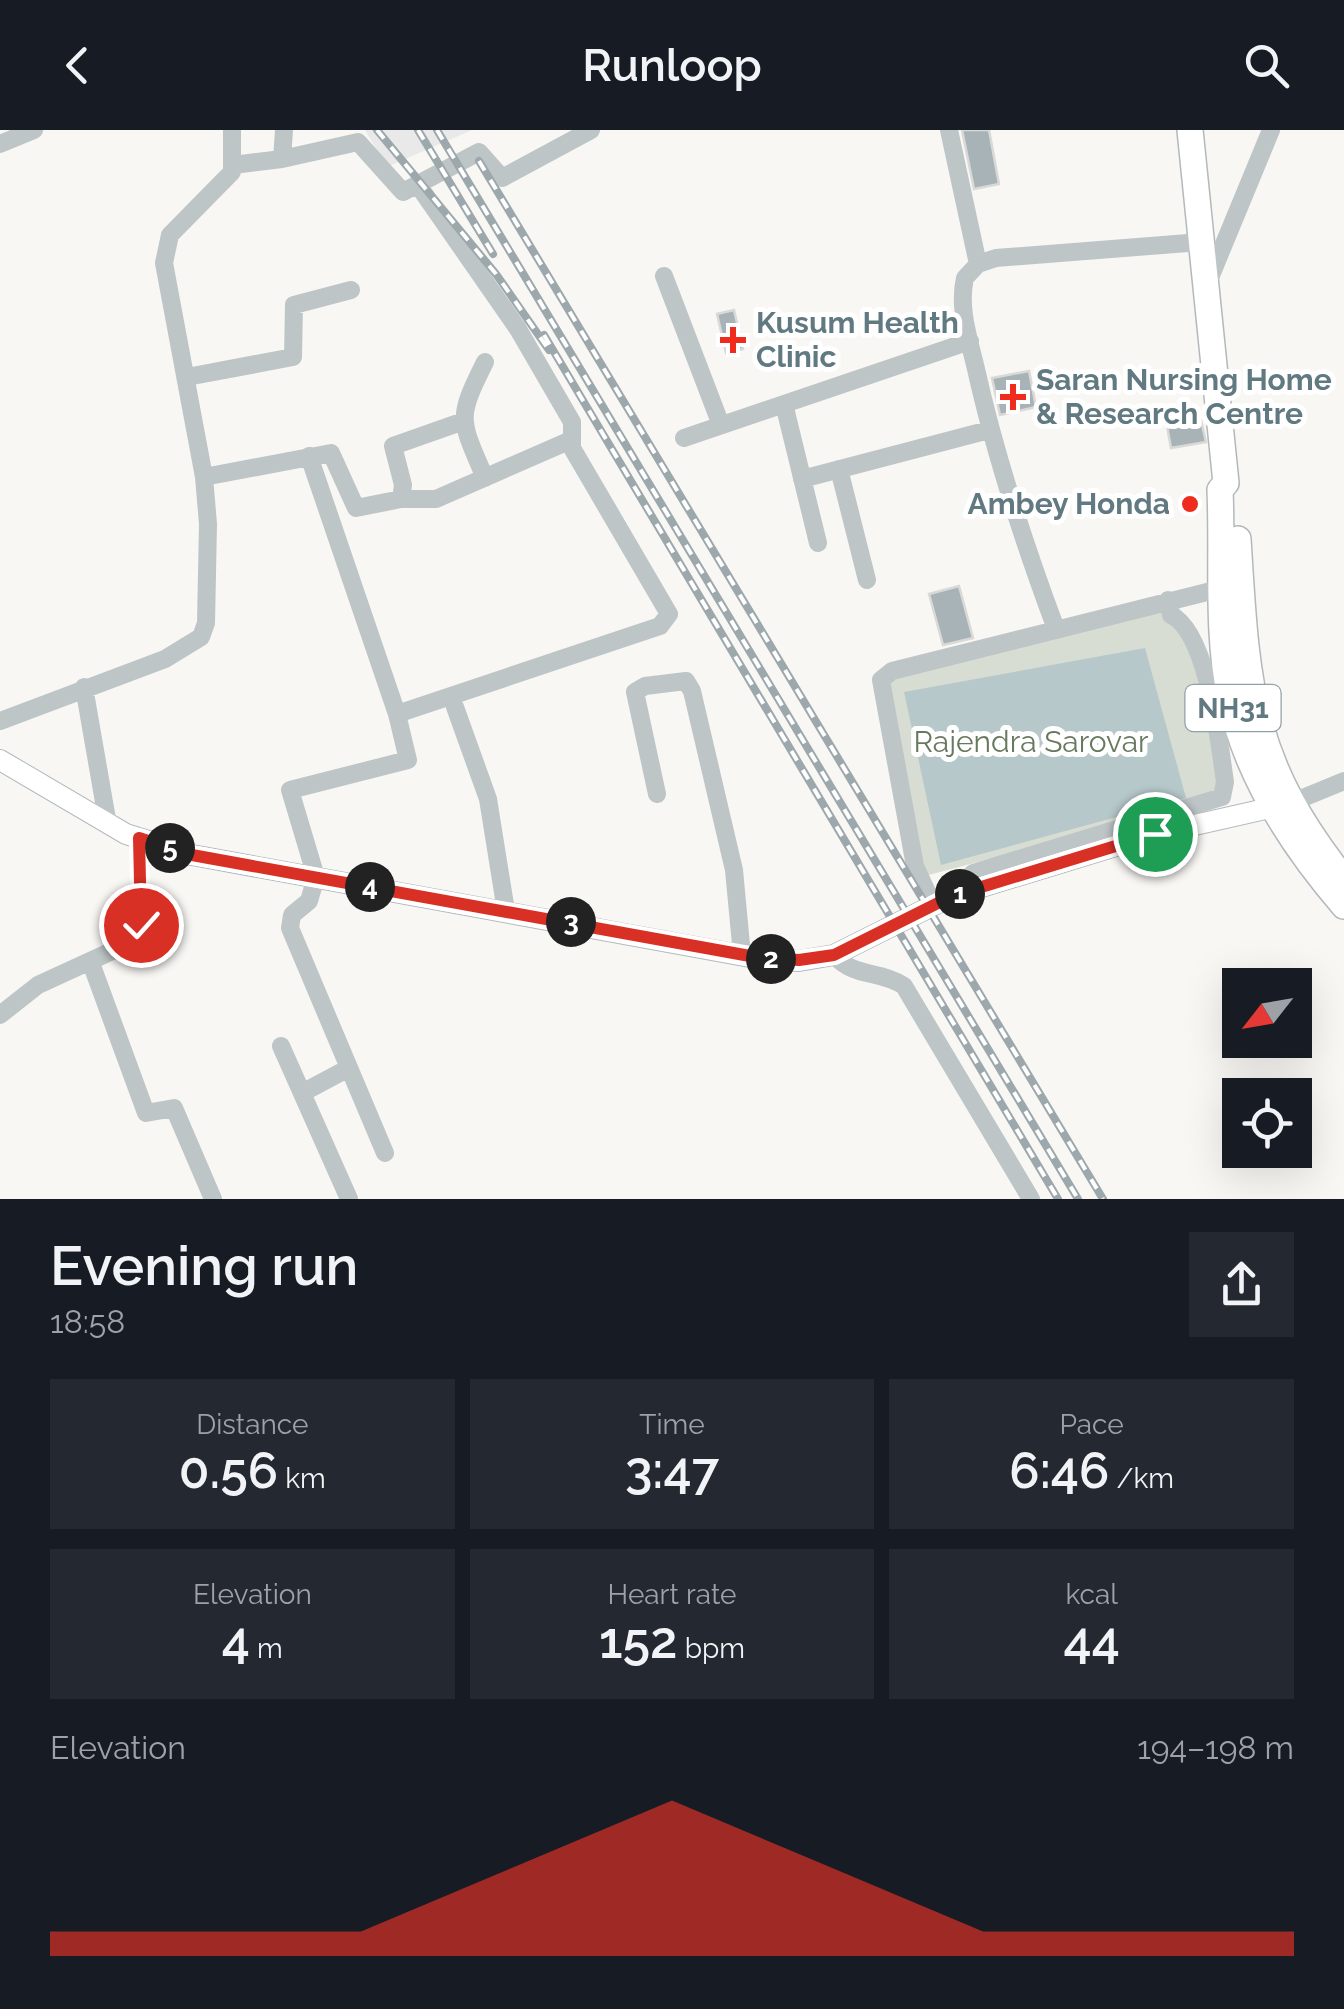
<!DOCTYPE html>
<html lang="en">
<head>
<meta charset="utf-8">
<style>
  :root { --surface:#171b24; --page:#242831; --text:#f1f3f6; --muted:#9ea1a6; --accent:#d93025 }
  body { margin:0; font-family:Raleway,sans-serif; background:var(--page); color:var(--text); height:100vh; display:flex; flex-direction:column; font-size:38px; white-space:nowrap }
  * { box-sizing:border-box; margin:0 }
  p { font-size:32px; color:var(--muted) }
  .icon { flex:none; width:55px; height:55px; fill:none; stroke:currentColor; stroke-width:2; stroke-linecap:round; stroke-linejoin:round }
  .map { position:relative; height:1069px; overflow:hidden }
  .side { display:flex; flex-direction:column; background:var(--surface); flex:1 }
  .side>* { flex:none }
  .needle { width:65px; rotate:239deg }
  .fabs { position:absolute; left:1222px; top:838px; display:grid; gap:20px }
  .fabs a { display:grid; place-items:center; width:90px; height:90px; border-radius:0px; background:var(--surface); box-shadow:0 10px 40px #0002; font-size:50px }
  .pin { position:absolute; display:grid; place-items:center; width:85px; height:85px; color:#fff; margin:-42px; border:5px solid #fff; border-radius:50%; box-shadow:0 2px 10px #0007 }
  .km { position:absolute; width:50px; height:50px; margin:-25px; border-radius:50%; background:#222; color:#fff; font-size:28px; line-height:50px; text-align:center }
  .round { display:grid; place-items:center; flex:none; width:105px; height:105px; border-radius:0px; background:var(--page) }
  .headline { display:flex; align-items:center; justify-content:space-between; height:170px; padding:0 50px }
  h1 { font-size:55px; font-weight:600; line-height:75px }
  .stats { display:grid; grid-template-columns:repeat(3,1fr); gap:15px; height:170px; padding:10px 50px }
  .stats div { display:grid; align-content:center; border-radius:0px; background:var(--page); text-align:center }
  .stats b { font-size:50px; font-weight:600 }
  .stats small { font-size:28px; font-weight:400 }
  .stats p { font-size:28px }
  .chart { height:280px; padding:20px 50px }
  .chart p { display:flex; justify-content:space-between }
  .chart svg { width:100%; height:180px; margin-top:10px; fill:var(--accent); opacity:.7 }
  header { display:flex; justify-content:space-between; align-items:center; height:130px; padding:0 50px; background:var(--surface); font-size:45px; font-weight:600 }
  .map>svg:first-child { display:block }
  .built { fill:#e8e9e8 }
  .green { fill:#d8ddd3 }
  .water { fill:#b6c8ca }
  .building { fill:#a7b3b7; stroke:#d9d9d7; stroke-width:2.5 }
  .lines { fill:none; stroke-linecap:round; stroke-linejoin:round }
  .major-casing { stroke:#b3babd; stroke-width:22 }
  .highway-casing { stroke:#b3b9bb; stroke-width:28 }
  .minor { stroke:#bec5c7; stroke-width:18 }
  .major { stroke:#fff; stroke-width:20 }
  .highway { stroke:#fff; stroke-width:25 }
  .rail-casing { stroke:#9da8ac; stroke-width:8 }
  .rail { stroke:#fff; stroke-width:4; stroke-dasharray:11; stroke-linecap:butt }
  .route-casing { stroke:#fff; stroke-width:20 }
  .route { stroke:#d93025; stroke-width:12 }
  .poi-dot { fill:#ef2b1d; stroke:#fff; stroke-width:4 }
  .labels { text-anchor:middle; stroke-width:10; stroke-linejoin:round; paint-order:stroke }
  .shield { fill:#fff; stroke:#90a1a7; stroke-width:2.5 }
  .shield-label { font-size:28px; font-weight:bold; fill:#617981 }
  .poi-label { font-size:30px; font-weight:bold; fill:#617981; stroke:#fff; text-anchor:start }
  .park-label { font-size:30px; fill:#697960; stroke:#fff }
</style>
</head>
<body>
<header><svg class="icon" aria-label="back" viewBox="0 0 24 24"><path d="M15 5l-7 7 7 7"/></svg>Runloop<svg class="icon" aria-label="search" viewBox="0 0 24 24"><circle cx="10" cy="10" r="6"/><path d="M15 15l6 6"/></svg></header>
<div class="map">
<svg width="1344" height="1069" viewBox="0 0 1344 1069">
  <rect width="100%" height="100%" fill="#f8f7f4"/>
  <path class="built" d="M 365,0 L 472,0 L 387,37 Z"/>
  <path class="green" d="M 1177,468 L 1223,648 L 1215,670 L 921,747 L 880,544 Z"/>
  <path class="water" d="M 1145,518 L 1186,668 L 941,735 L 904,562 Z"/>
  <path class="building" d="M 962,0 L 989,0 L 999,54 L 974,59 Z
    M 734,180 L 743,219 L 726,223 L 717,184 Z
    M 1029,241 L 1036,277 L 1000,285 L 992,248 Z
    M 1201,290 L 1206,312 L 1171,318 L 1167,296 Z
    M 959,456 L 973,508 L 943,515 L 929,464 Z"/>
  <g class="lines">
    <g class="major-casing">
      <path id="major" d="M 0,630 L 126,704 L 192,725 L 761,829 L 799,831 L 834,825 L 952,766 L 1155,704 L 1274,677"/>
    </g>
    <g class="highway-casing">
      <path id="highway" d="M 1190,0 L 1226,353 L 1220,360 C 1223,428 1216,501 1230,568 C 1246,645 1294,718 1344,776
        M 1238,409 C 1247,554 1249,630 1344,749"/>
    </g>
    <path class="minor" d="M 949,0 L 978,134
      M 0,14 L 34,0
      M 282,29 L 358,12 L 403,62 L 479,22 L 502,48 L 591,0
      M 233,35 L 282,29 L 284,0
      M 664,146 L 721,295
      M 1207,155 L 1271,0
      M 187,247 L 293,227 L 294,175 L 351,160
      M 784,274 L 818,413
      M 684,308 L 970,211
      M 309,326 L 397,584
      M 839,339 L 867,450
      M 204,347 L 331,323 L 356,378 L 401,369 L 403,355 L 393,316 L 461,292
      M 485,348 C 460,289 456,290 485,232
      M 802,349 L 989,300
      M 401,369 L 436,369 L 571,310
      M 1056,499 C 1024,413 996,329 976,239 C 969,209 958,178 965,148 L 978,134 L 996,128 L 1201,112
      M 84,557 L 108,695
      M 455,577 L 488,669 L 506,781
      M 0,591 L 165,529 L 201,507 L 206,493 L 208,394 L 204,347 L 164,133 L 170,105 L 232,42 L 232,0
      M 657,664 L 635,562 L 645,556 L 686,551 L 692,561 L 734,740 L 742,825
      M 1293,672 L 1344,651
      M 952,766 L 973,743 L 1222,667 L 1225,652 C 1219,612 1208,503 1171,485 L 1168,470
      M 933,775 L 915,736 L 881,550 L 892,541 L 1223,458
      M 834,825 C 854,848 880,840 904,856 L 1031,1069
      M 91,833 L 146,983 L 174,978 L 213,1069
      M 0,885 L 38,855 L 136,810 L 141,795 L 139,709
      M 281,916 L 349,1069
      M 302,963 L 347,939
      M 385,1023 L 290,798 L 292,785 L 309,771 L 316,747 L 290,660 L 408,630 L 397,584 L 660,496 L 669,484 L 572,318 L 572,292 L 518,199 L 418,55"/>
    <use href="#major" class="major"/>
    <use href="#highway" class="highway"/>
    <g class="rail-casing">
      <path id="rail" d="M 377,0 L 496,144 L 549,220
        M 418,0 L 493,124
        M 437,0 L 1078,1069
        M 479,31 L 1103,1069
        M 544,205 L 1058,1069"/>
    </g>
    <use href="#rail" class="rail"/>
  </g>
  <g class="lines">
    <g class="route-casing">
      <path id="route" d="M 141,795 L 139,708 L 192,725 L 761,828 L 799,830 L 834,825 L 952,766 L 1155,704"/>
    </g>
    <use href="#route" class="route"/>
  </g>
  <g class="poi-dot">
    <path d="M728 195h10v10h10v10h-10v10h-10v-10h-10v-10h10z"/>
    <path d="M1008 252h10v10h10v10h-10v10h-10v-10h-10v-10h10z"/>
    <circle cx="1190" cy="374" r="10"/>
  </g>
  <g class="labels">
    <rect class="shield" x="1185.5" y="555" width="95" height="46" rx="8"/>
    <g class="shield-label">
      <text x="1233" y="588">NH31</text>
    </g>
    <g class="poi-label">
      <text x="756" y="203">Kusum Health<tspan x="756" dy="34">Clinic</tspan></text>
      <text x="1036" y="260">Saran Nursing Home<tspan x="1036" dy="34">&amp; Research Centre</tspan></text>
      <text x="1170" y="384" text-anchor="end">Ambey Honda</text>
    </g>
    <g class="park-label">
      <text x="1031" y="622">Rajendra Sarovar</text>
    </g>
  </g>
</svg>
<div class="fabs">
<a><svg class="needle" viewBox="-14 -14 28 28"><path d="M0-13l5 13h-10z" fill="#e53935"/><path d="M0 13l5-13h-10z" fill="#9ea1a6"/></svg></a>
<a><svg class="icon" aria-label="locate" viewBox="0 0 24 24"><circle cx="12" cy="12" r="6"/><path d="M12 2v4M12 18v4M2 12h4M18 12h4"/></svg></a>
</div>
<div class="pin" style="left:1155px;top:704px;background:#1e9e55"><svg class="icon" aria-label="arrive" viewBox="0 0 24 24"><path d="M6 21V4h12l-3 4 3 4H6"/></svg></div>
<div class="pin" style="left:141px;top:795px;background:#d93025"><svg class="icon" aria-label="check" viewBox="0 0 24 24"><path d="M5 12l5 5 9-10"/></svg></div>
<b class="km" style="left:960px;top:764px">1</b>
<b class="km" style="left:771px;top:829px">2</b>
<b class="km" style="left:571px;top:792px">3</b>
<b class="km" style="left:370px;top:757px">4</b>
<b class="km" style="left:170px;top:718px">5</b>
</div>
<section class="side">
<div class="headline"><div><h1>Evening run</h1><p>18:58</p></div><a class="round"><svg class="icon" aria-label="share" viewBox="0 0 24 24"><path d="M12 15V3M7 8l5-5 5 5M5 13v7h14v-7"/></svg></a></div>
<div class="stats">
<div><p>Distance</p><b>0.56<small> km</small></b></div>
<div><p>Time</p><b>3:47</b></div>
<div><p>Pace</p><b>6:46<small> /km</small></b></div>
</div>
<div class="stats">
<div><p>Elevation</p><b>4<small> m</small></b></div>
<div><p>Heart rate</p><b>152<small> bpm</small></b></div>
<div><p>kcal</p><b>44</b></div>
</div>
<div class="chart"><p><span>Elevation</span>194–198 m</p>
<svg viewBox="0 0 160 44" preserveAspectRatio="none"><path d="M0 44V38L10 38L20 38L30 38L40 38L50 30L60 22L70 14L80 6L90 14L100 22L110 30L120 38L130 38L140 38L150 38L160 38V44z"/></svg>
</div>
</section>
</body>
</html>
